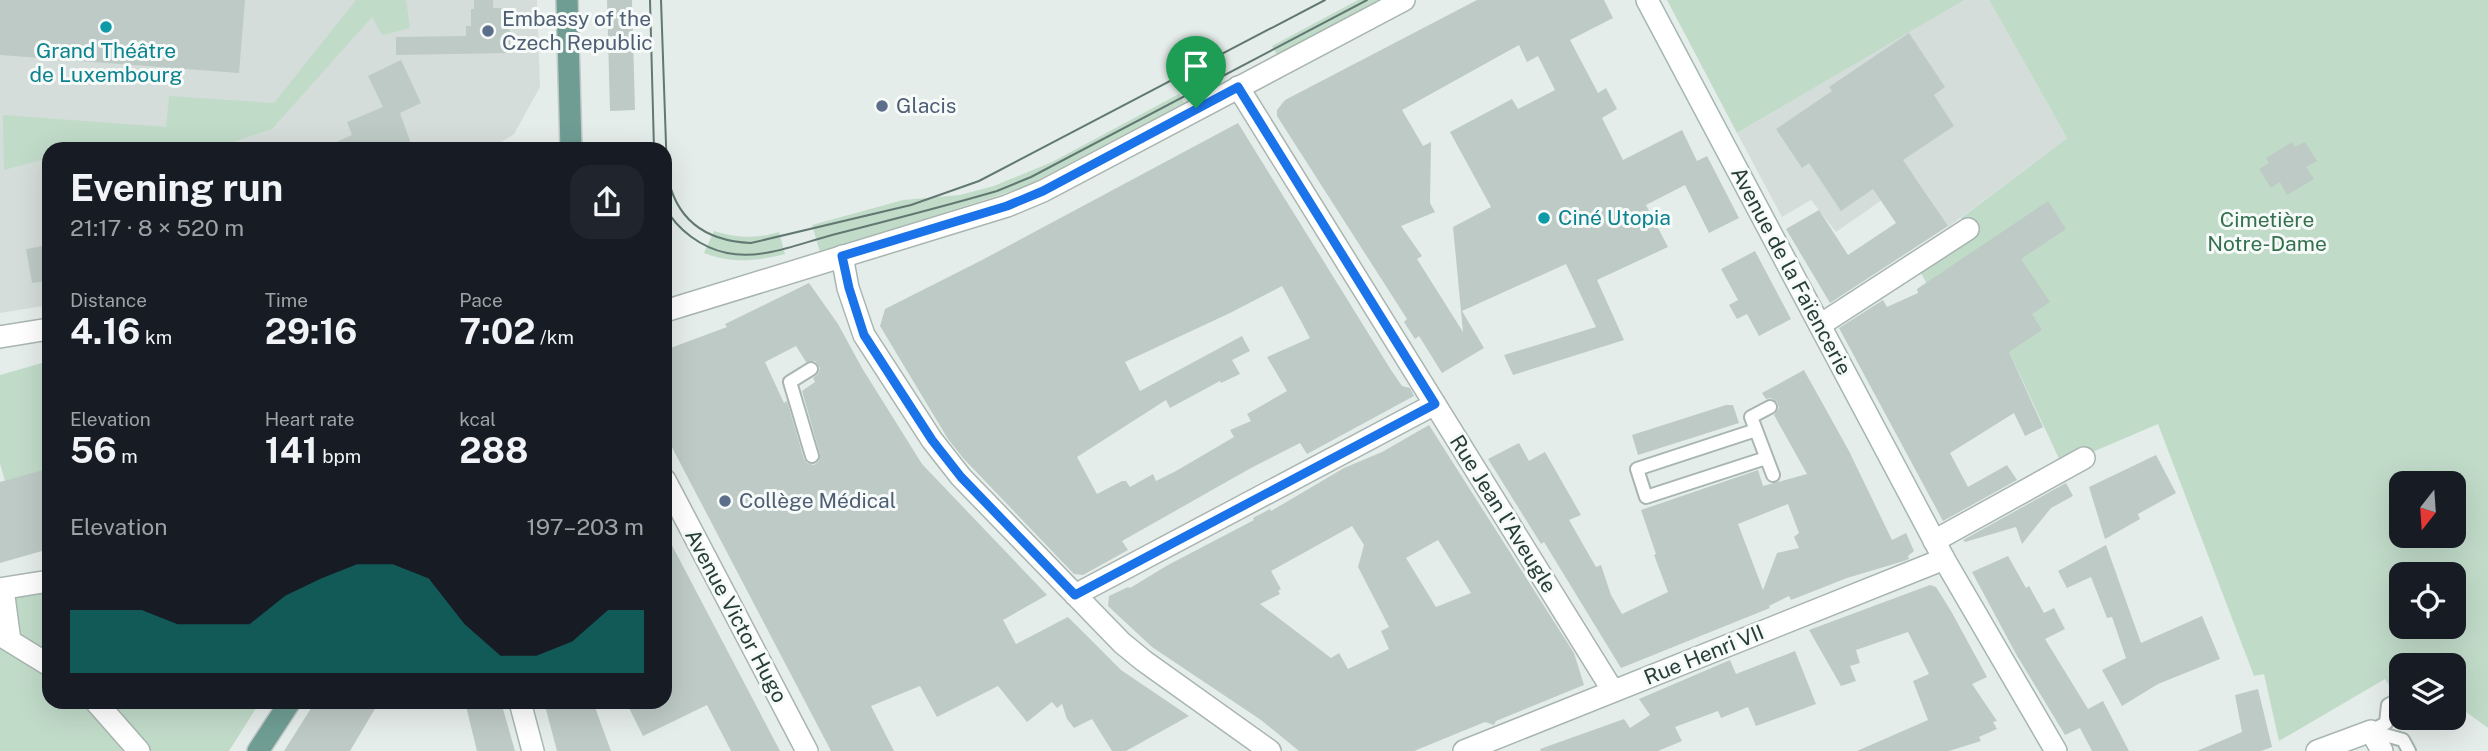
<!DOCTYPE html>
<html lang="en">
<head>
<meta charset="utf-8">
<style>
  :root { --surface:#171b24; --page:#20242c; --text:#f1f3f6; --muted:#9ea1a6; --accent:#0f766e }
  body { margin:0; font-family:"Public Sans",sans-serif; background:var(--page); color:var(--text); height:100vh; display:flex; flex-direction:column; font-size:26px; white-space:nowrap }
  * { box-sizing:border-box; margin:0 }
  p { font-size:23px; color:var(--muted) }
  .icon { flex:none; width:38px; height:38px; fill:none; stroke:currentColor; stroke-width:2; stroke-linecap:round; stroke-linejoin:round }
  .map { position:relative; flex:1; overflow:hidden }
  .sheet { position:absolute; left:42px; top:142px; width:630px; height:567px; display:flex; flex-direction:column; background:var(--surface); border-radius:21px; box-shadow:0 7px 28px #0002 }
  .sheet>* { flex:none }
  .needle { width:46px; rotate:197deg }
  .fabs { position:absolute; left:2389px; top:471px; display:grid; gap:14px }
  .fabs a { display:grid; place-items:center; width:77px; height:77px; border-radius:14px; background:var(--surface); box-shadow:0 7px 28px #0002; font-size:35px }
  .pin { position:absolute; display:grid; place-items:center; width:60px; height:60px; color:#fff; margin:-72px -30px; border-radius:50% 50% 50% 0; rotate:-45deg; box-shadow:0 0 7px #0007 }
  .pin .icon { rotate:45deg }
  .round { display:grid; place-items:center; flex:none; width:74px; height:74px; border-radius:21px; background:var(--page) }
  .summary { display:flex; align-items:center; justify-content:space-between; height:119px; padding:0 28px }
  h1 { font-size:38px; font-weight:700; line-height:52px }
  .metrics { display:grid; grid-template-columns:repeat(3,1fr); gap:10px; height:119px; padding:7px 28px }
  .metrics div { display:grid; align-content:center }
  .metrics b { font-size:35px; font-weight:700 }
  .metrics small { font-size:19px; font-weight:400 }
  .metrics p { font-size:19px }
  .chart { height:196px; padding:14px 28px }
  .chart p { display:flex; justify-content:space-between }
  .chart svg { width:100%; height:126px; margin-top:7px; fill:var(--accent); opacity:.7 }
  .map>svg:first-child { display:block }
  .built { fill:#d4ddd9 }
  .green { fill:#c1dbc9; fill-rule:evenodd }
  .building { fill:#becac6; fill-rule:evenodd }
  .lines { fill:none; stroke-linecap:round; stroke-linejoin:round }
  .service-casing { stroke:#a8b5b1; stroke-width:16 }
  .minor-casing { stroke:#a8b5b1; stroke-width:24 }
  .tertiary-casing { stroke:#a8b5b1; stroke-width:24 }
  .secondary-casing { stroke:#a5b7b2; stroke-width:24 }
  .primary-casing { stroke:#c2c9c7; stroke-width:24 }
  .service { stroke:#fff; stroke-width:12 }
  .minor { stroke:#fff; stroke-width:21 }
  .tertiary { stroke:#fff; stroke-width:21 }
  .secondary { stroke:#fff; stroke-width:21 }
  .primary { stroke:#6f9d94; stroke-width:21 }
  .tram { stroke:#617873; stroke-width:2 }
  .route-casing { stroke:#fff; stroke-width:14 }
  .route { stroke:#1a73e8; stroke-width:9 }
  .culture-dot { fill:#0f9aa8; stroke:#f6faf8; stroke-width:2.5 }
  .service-dot { fill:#5c6f8a; stroke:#f6faf8; stroke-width:2.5 }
  .labels { text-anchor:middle; stroke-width:6; stroke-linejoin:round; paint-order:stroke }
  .service-label { font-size:21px; fill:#4e5e75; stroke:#f6faf8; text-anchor:start }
  .culture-label { font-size:21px; fill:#0d838f; stroke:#f6faf8 }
  .park-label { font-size:21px; fill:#35704f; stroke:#f6faf8 }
  .street-label { font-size:21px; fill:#263d38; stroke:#f6faf8 }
</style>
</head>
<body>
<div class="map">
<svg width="2488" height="751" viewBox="0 0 2488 751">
  <rect width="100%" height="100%" fill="#e5edea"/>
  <path class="built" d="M 0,0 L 537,0 L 540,87 L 514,134 L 490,149 L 49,149 L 49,305 L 0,313 Z
    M 1963,0 L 1989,0 L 2067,138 L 1948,227 L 1915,177 L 1836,232 L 1811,200 L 1782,217 L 1737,133 Z"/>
  <path class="green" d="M 356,0 L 406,0 L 410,28 L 382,35 L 372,17 L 272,129 L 211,149 L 49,149 L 49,158 L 4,170 L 3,115 L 166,127 L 169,96 L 274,103 Z
    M 1358,0 L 1381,0 L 1277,55 L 1272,46 Z
    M 1667,0 L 1964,0 L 1737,133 Z
    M 1989,0 L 2488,0 L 2488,728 L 2454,703 L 2454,665 L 2401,665 L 2401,693 L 2395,695 L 2385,679 L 2279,741 L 2264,674 L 2254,676 L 2158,424 L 2062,465 L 2010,354 L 1975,374 L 1921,273 L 1973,237 L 1961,218 L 2067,138 ZM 2401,483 L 2454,483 L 2454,536 L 2401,536 ZM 2401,574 L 2454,574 L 2454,626 L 2401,626 Z
    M 1179,94 L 1184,103 L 1025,187 L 820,252 L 812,225 L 903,200 L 960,195 L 994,186 L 1052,162 Z
    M 714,231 C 736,238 756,239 779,232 L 785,254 C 757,261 732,264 704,253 Z
    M 49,361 L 49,468 L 5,481 L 0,464 L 0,375 Z
    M 49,590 L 49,702 L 260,702 L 229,751 L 0,751 L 0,635 L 4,599 Z"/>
  <path class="building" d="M 0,0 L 245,0 L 239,73 L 0,55 Z
    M 474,0 L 493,0 L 493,8 L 509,8 L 510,53 L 396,55 L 396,37 L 466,36 L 466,26 L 471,26 L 471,9 L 474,9 Z
    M 607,0 L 632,0 L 635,110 L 610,111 Z
    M 1477,0 L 1604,0 L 1613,18 L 1570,40 L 1598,93 L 1606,88 L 1617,109 L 1602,118 L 1623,160 L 1682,130 L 1697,161 L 1707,156 L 1739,218 L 1709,233 L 1685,185 L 1646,205 L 1668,247 L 1597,280 L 1624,340 L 1513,375 L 1504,355 L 1596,327 L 1566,264 L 1462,311 L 1484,348 L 1442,373 L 1419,336 L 1415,339 L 1404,322 L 1407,319 L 1277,116 L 1277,110 L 1285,100 ZM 1519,45 L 1527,62 L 1538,56 L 1555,90 L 1518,109 L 1512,99 L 1450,132 L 1491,207 L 1453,227 L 1463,332 L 1417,259 L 1422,256 L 1401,226 L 1435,212 L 1430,203 L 1431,142 L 1423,146 L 1402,110 Z
    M 1909,33 L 1945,87 L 1934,95 L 1954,126 L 1903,160 L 1948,226 L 1830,303 L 1786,229 L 1819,210 L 1848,255 L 1896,223 L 1873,189 L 1841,211 L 1809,163 L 1802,168 L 1776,129 L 1832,91 L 1829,87 Z
    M 401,60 L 421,103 L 400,113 L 410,141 L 405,149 L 321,149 L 352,135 L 347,122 L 383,107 L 368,76 Z
    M 1238,123 L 1391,370 L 1402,386 L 1410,388 L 1414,396 L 1307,454 L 1300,443 L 1251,468 L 1122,541 L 1128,550 L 1083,575 L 1074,574 L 963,458 L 948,439 L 880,326 L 885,309 L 984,259 ZM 1282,286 L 1310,338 L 1267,357 L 1287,391 L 1247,414 L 1251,421 L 1230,430 L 1234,437 L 1176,471 L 1156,481 L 1153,474 L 1130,487 L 1126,481 L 1122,481 L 1097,494 L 1077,457 L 1166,400 L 1170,408 L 1220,381 L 1221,383 L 1240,374 L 1232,360 L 1250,351 L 1242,336 L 1140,391 L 1125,362 L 1230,313 Z
    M 2292,142 L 2295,147 L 2305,142 L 2317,161 L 2306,167 L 2314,179 L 2287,195 L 2280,182 L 2271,188 L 2259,169 L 2269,163 L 2266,158 Z
    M 2048,201 L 2066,229 L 2021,259 L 2050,302 L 2032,314 L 2042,330 L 2009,352 L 2043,427 L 2025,436 L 2014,413 L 1950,453 L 1968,487 L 2007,465 L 2017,480 L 1943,521 L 1839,328 L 1883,300 L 1887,307 L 1918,293 L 1917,289 Z
    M 49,245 L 49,281 L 32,283 L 26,249 Z
    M 1755,251 L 1791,319 L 1759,336 L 1747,314 L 1737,319 L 1729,305 L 1738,300 L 1721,269 Z
    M 809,283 L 838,324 L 862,368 L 922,464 L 1047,595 L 1003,620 L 1016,644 L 1068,617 L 1121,670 L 1189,716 L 1126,751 L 1112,751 L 1092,719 L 1074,728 L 1067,719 L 1062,704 L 1057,708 L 1052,702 L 1027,722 L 998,686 L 937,717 L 920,686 L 871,706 L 894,751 L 831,751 L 665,434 L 665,350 L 727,327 L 725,324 ZM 796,346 L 806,362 L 815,361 L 820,368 L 818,374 L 813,378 L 815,382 L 802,391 L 820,454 L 819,461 L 814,465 L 807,463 L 804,459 L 787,401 L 784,403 L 765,362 Z
    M 1804,370 L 1849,451 L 1892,540 L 1906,533 L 1914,551 L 1908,556 L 1909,559 L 1904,561 L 1847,578 L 1791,600 L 1789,596 L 1769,606 L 1770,608 L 1621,668 L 1544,542 L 1541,544 L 1488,459 L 1519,443 L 1529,461 L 1545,452 L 1581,515 L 1569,520 L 1596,567 L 1601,565 L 1611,595 L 1622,614 L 1668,592 L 1654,555 L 1656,554 L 1641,510 L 1758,470 L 1763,486 L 1807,474 L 1774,415 L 1779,408 L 1777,402 L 1771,398 L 1766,399 L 1762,393 ZM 1788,504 L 1799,533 L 1794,537 L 1799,548 L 1777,553 L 1763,590 L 1738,524 Z
    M 1726,405 L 1733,405 L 1739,423 L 1638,455 L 1632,435 Z
    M 1429,425 L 1574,653 L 1584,685 L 1496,721 L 1494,725 L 1485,722 L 1414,751 L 1299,751 L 1261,720 L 1152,647 L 1108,606 L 1109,596 L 1128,587 L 1130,588 L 1168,565 L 1254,520 L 1253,518 L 1270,509 L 1271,511 L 1344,468 L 1382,452 ZM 1352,526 L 1364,545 L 1358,567 L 1389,627 L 1381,631 L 1389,649 L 1348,669 L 1339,653 L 1331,658 L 1260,604 L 1280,594 L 1278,591 L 1281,589 L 1271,571 ZM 1438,540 L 1471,593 L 1436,607 L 1406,558 Z
    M 2156,455 L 2176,493 L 2138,514 L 2140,519 L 2105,539 L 2089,487 Z
    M 49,468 L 49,549 L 0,563 L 0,482 Z
    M 2066,483 L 2073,496 L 2051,508 L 2022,544 L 2016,527 L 1965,542 L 1963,540 Z
    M 665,532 L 780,751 L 731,751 L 707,705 L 643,736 L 626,702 L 665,702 Z
    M 2106,545 L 2141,643 L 2202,616 L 2220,659 L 2158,684 L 2122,706 L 2102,670 L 2126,658 L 2112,617 L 2107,618 L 2091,577 L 2067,588 L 2058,571 Z
    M 2008,556 L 2026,588 L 2029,586 L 2044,613 L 2054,608 L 2065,629 L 2045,639 L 2088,709 L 2103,701 L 2129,751 L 2092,751 L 2080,728 L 2065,735 L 2016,654 L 1972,572 Z
    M 1930,585 L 1936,587 L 1951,611 L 1987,677 L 1972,684 L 1997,721 L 1993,722 L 1997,729 L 1979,737 L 1981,741 L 1949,751 L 1857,751 L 1928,720 L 1913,681 L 1929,674 L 1908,632 L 1856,650 L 1860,663 L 1850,666 L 1856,681 L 1841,686 L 1809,630 Z
    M 1795,651 L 1816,704 L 1756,726 L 1748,707 L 1721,718 L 1718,711 L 1675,727 L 1682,741 L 1658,751 L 1541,751 L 1540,749 L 1624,719 L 1630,728 L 1650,715 L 1639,699 L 1730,660 L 1736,674 Z
    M 2258,689 L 2272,747 L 2261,751 L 2197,751 L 2242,732 L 2235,695 Z
    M 315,702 L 379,702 L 350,751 L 284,751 Z
    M 465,702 L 501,702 L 515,751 L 477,751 Z
    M 544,702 L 593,702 L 611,751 L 557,751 Z"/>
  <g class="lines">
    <g class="service-casing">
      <path id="service" d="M 811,369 L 790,382 L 812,456
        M 1770,407 L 1751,417 L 1773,475
        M 1756,430 L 1637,469 L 1646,497 L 1766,458
        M 2371,731 L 2386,723 L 2388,705 L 2401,698
        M 2371,731 L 2403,740 L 2409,751"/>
    </g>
    <g class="minor-casing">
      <path id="minor" d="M 1238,87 L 1613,691
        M 842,256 L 848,288 L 864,335 L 932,440 L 961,477 L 1122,643 L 1144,661 L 1270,751
        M 1820,325 L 1968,229
        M 0,337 L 49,329
        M 665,480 L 807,751
        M 1934,541 L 2084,458
        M 0,589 L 49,581
        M 3,589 L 10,641
        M 1075,595 L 1435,404
        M 0,635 L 49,665
        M 96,702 L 139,751
        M 1464,751 L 1944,559
        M 2317,751 L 2371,731 L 2382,751"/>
    </g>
    <g class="tertiary-casing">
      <path id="tertiary" d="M 665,311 L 1007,206 L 1043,191 L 1404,0"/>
    </g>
    <g class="secondary-casing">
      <path id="secondary" d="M 1647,0 L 1944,559 L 2056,751
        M 520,702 L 533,751"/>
    </g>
    <g class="primary-casing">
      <path id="primary" d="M 567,0 L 571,149
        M 258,751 L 290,702"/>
    </g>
    <use href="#service" class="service"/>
    <use href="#minor" class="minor"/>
    <use href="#tertiary" class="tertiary"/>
    <use href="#secondary" class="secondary"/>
    <use href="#primary" class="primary"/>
    <path class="tram" d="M 650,0 L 654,149
      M 661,0 L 667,173 C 675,219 705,241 751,243 L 911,205 L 979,181 L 1325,0
      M 665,207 C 677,230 702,248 727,253 C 762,260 798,244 832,235 C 887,221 942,207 997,191 L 1031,177 L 1367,0"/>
  </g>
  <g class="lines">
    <g class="route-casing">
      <path id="route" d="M 1238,87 L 1435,404 L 1075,595 L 961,477 L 932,440 L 864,335 L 849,288 L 842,256 L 1007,206 L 1043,191 Z"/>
    </g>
    <use href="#route" class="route"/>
  </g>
  <g class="culture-dot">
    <circle cx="106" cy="27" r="7"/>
    <circle cx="1544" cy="218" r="7"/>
  </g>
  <g class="service-dot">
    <circle cx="488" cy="31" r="7"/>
    <circle cx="882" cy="106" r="7"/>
    <circle cx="725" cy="501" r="7"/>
  </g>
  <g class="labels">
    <g class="service-label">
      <text x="502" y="26">Embassy of the<tspan x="502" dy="24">Czech Republic</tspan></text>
      <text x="896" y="113">Glacis</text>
      <text x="739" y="508">Collège Médical</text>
    </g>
    <g class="culture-label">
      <text x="106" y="58">Grand Théâtre<tspan x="106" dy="24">de Luxembourg</tspan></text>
      <text x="1558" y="225" text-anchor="start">Ciné Utopia</text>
    </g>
    <g class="park-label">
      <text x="2267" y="227">Cimetière<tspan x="2267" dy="24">Notre-Dame</tspan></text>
    </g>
    <g class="street-label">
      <text transform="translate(1791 271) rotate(62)" y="7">Avenue de la Faïencerie</text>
      <text transform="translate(1503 514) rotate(58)" y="7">Rue Jean l'Aveugle</text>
      <text transform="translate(736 616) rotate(62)" y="7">Avenue Victor Hugo</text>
      <text transform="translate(1704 655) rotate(-22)" y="7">Rue Henri VII</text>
    </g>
  </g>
</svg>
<div class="fabs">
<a><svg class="needle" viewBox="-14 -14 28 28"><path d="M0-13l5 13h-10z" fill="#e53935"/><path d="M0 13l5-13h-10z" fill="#9ea1a6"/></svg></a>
<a><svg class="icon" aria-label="locate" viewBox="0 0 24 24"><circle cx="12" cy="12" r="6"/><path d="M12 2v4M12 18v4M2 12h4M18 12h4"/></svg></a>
<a><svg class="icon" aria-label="layers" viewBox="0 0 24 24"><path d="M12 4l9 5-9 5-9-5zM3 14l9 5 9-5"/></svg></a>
</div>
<div class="pin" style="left:1196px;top:108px;background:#1e9e55"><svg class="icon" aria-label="arrive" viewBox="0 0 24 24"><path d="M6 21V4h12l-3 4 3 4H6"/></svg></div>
<section class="sheet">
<div class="summary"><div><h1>Evening run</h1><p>21:17 · 8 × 520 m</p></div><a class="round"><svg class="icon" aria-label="share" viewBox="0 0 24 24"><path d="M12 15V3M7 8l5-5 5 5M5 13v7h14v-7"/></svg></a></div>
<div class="metrics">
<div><p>Distance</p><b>4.16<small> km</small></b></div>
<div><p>Time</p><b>29:16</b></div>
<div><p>Pace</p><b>7:02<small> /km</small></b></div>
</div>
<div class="metrics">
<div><p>Elevation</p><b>56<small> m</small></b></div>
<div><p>Heart rate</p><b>141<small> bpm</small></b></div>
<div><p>kcal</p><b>288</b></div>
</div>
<div class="chart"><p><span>Elevation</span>197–203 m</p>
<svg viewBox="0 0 160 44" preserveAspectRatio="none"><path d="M0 44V22L10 22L20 22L30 27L40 27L50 27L60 17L70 11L80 6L90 6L100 11L110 27L120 38L130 38L140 33L150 22L160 22V44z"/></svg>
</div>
</section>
</div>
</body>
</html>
